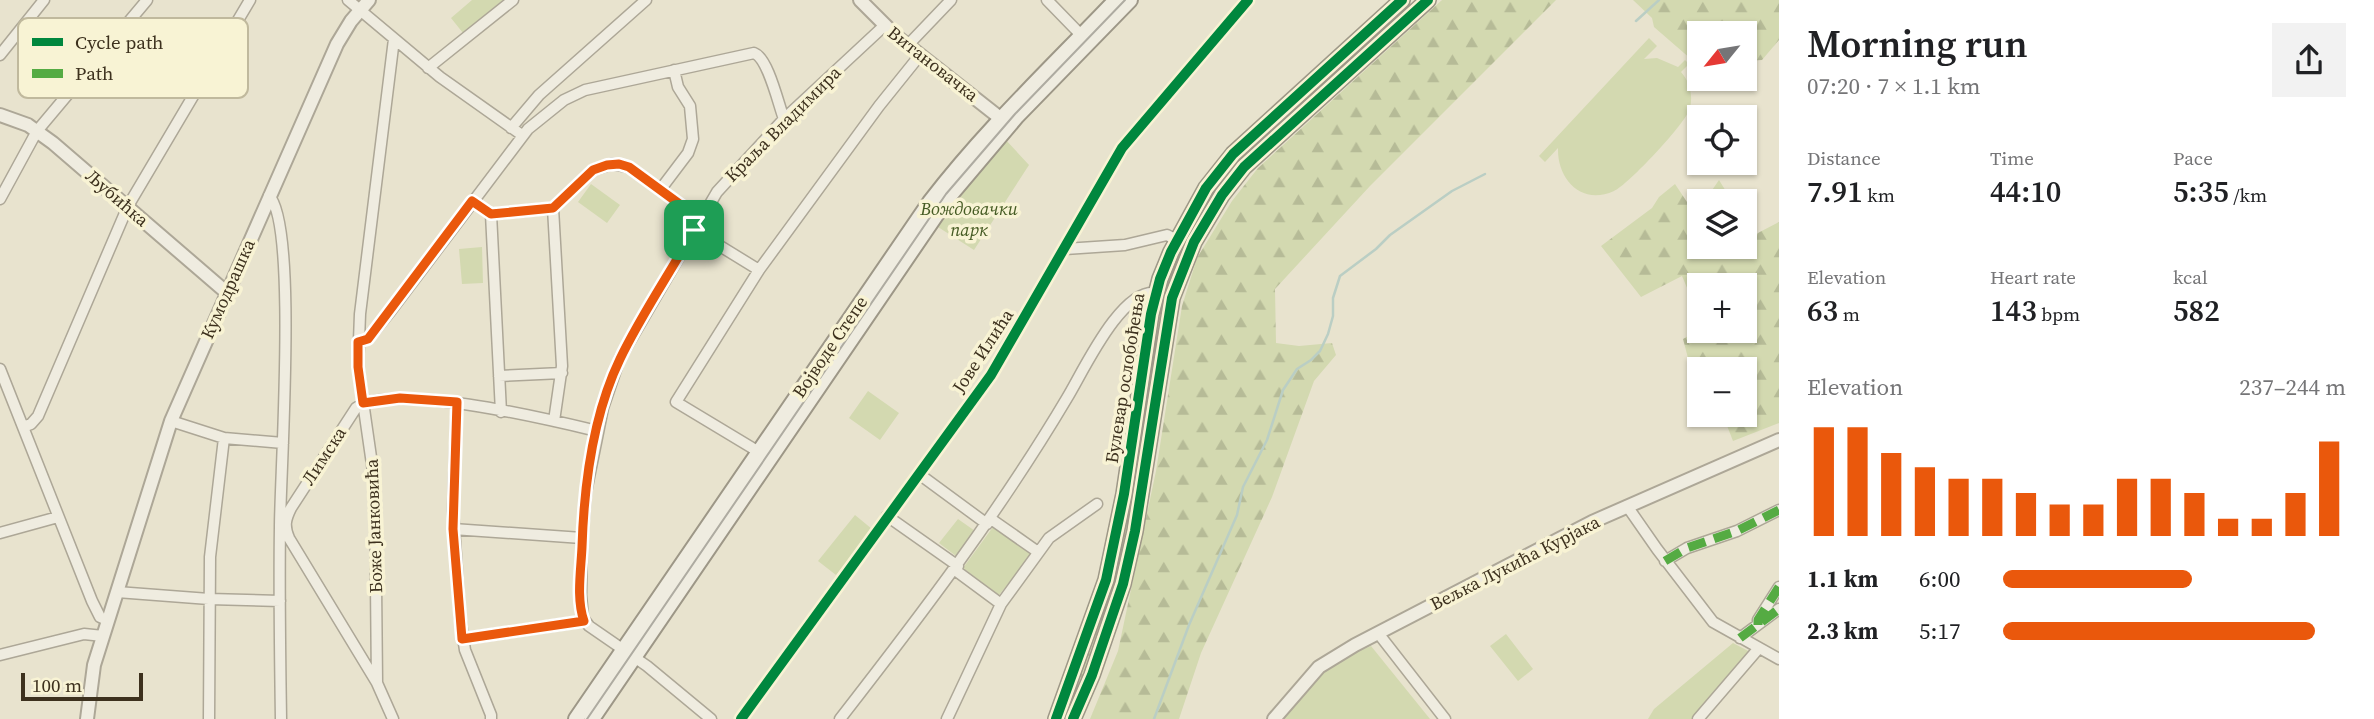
<!DOCTYPE html>
<html lang="en">
<head>
<meta charset="utf-8">
<style>
  :root { --surface:#fff; --page:#f2f2f2; --text:#202124; --muted:#757577; --accent:#ea580c }
  body { margin:0; font-family:"Source Serif 4",serif; background:var(--page); color:var(--text); height:100vh; display:flex; flex-direction:column; font-size:26px; white-space:nowrap }
  * { box-sizing:border-box; margin:0 }
  p { font-size:23px; color:var(--muted) }
  .icon { flex:none; width:38px; height:38px; fill:none; stroke:currentColor; stroke-width:2; stroke-linecap:round; stroke-linejoin:round }
  .map { position:relative; flex:1; overflow:hidden }
  .sheet { display:flex; flex-direction:column; background:var(--surface); width:595px }
  .sheet>* { flex:none }
  .needle { width:46px; rotate:240deg }
  .buttons { position:absolute; left:1687px; top:21px; display:grid; gap:14px }
  .buttons a { display:grid; place-items:center; width:70px; height:70px; border-radius:0px; background:var(--surface); box-shadow:0 2px 5px #0004; font-size:35px }
  .scale { position:absolute; left:21px; bottom:18px; width:122px; box-sizing:border-box; padding-left:7px; border:4px solid #3d311e; border-top:0; font-size:19px; line-height:24px; white-space:nowrap; color:#3d311e; -webkit-text-stroke:5px #f8f3d4; paint-order:stroke }
  .pin { position:absolute; display:grid; place-items:center; width:60px; height:60px; color:#fff; margin:-30px; border-radius:14px; box-shadow:0 4px 10px #0006 }
  .round { display:grid; place-items:center; flex:none; width:74px; height:74px; border-radius:0px; background:var(--page) }
  .overview { display:flex; align-items:center; justify-content:space-between; height:119px; padding:0 28px }
  h1 { font-size:38px; font-weight:600; line-height:52px }
  .stats { display:grid; grid-template-columns:repeat(3,1fr); gap:10px; height:119px; padding:7px 28px }
  .stats div { display:grid; align-content:center }
  .stats b { font-size:30px; font-weight:600 }
  .stats small { font-size:19px; font-weight:400 }
  .stats p { font-size:19px }
  .chart { height:196px; padding:14px 28px }
  .chart p { display:flex; justify-content:space-between }
  .chart svg { width:100%; height:126px; margin-top:7px; stroke:var(--accent); stroke-width:6 }
  ul { padding:0 28px; list-style:none; font-size:23px }
  li { display:grid; grid-template-columns:112px 84px 1fr; align-items:center; height:52px }
  li i { height:18px; border-radius:9px; background:var(--accent) }
  main { display:flex; flex:1; min-height:0 }
  .map>svg:first-child { display:block }
  .grass { fill:url(#grass-dots) }
  .forest { fill:url(#forest-firs) }
  .park { fill:#d3d9b0 }
  .lines { fill:none; stroke-linecap:round; stroke-linejoin:round }
  .stream { stroke:#bacec4; stroke-width:2.5 }
  .minor-casing { stroke:#ada797; stroke-width:13 }
  .tertiary-casing { stroke:#ada797; stroke-width:16 }
  .secondary-casing { stroke:#9d9787; stroke-width:18 }
  .minor { stroke:#efece0; stroke-width:10 }
  .tertiary { stroke:#efece0; stroke-width:12 }
  .secondary { stroke:#efece0; stroke-width:14 }
  .tram { stroke:#aeaba1; stroke-width:2 }
  .quiet { stroke:#55ab43; stroke-width:9; stroke-dasharray:18 9; stroke-linecap:butt }
  .cycleway-casing { stroke:#f8f3d4; stroke-width:15 }
  .cycleway { stroke:#00873e; stroke-width:10 }
  .route-casing { stroke:#fff; stroke-width:14 }
  .route { stroke:#ea580c; stroke-width:9 }
  .labels { text-anchor:middle; stroke-width:7; stroke-linejoin:round; paint-order:stroke }
  .street-label { font-size:18px; fill:#3d311e; stroke:#f8f3d4 }
  .park-label { font-size:18px; font-style:italic; fill:#455b23; stroke:#f8f3d4 }
  .key { fill:#f8f3d4; stroke:#c0b99d; stroke-width:2 }
  .key-label { font-size:19px; fill:#3d311e }
</style>
</head>
<body>
<main>
<div class="map">
<svg width="1779" height="719" viewBox="0 0 1779 719">
  <defs>
    <pattern id="grass-dots" width="8" height="8" patternUnits="userSpaceOnUse" patternTransform="scale(1.75)"><rect width="8" height="8" fill="#d3d9b0"/><path d="M2 2h.1M6 6h.1" fill="none" stroke="#b6bb97" stroke-width="1.8" stroke-linecap="round"/></pattern>
    <pattern id="forest-firs" width="22" height="20" patternUnits="userSpaceOnUse" patternTransform="scale(1.75)"><rect width="22" height="20" fill="#d3d9b0"/><path d="M5 1l3.5 6h-7zM16 11l3.5 6h-7z" fill="#b6bb97"/></pattern>
  </defs>
  <rect width="100%" height="100%" fill="#e8e3ce"/>
  <path class="grass" d="M 1168,273 L 1173,279 L 1125,560 L 1070,719 L 1061,719 L 1097,626 L 1161,290 Z"/>
  <path class="forest" d="M 1442,0 L 1556,0 L 1370,186 L 1275,289 L 1276,343 L 1299,346 L 1332,343 L 1336,355 L 1314,381 L 1272,497 L 1201,653 L 1179,719 L 1090,719 L 1118,651 L 1156,471 L 1182,306 L 1197,258 L 1232,201 L 1258,168 Z
    M 1633,0 L 1779,0 L 1779,40 L 1762,60 L 1745,61 L 1745,33 L 1699,33 L 1699,66 L 1654,27 L 1652,18 Z
    M 1719,180 L 1732,201 L 1699,201 L 1699,247 L 1745,247 L 1745,220 L 1754,235 L 1779,222 L 1779,423 L 1733,441 L 1724,418 L 1712,415 L 1745,415 L 1745,369 L 1699,369 L 1699,400 L 1683,339 L 1699,330 L 1745,331 L 1745,285 L 1699,285 L 1699,316 L 1682,276 L 1641,297 L 1601,246 L 1652,208 L 1659,197 L 1675,184 L 1689,205 L 1708,196 Z"/>
  <path class="park" d="M 472,0 L 503,0 L 463,33 L 451,18 Z
    M 1649,38 L 1657,46 L 1644,59 L 1657,58 L 1678,67 L 1685,60 L 1689,64 L 1681,72 C 1690,82 1693,95 1690,108 C 1688,121 1627,186 1614,191 C 1581,206 1557,179 1558,148 L 1545,162 L 1539,156 Z
    M 1004,138 L 1029,165 L 974,250 L 938,227 Z
    M 591,184 L 620,205 L 607,223 L 578,202 Z
    M 482,247 L 483,283 L 462,284 L 459,249 Z
    M 868,391 L 899,413 L 880,440 L 849,418 Z
    M 855,515 L 872,529 L 836,575 L 818,561 Z
    M 958,519 L 975,531 L 956,556 L 939,543 Z
    M 993,527 L 1032,554 L 999,595 L 963,568 Z
    M 1506,634 L 1533,669 L 1518,681 L 1490,646 Z
    M 1733,643 L 1754,654 L 1698,719 L 1648,719 L 1654,709 Z
    M 1371,646 L 1430,719 L 1281,719 L 1320,673 L 1340,659 Z"/>
  <g class="lines">
    <path class="stream" d="M 1636,21 L 1659,0
      M 1154,719 L 1189,625 L 1237,515 L 1243,487 L 1267,440 L 1283,390 L 1297,369 L 1311,360 L 1320,351 L 1328,334 L 1333,316 L 1333,298 L 1340,276 L 1376,249 L 1390,235 L 1452,191 L 1485,174"/>
    <g class="minor-casing">
      <path id="minor" d="M 348,0 L 440,77 L 522,135
        M 1047,0 L 1081,35
        M 908,45 L 951,0
        M 0,55 L 44,0
        M 428,68 L 513,0
        M 511,128 L 539,95 L 646,0
        M 660,190 L 688,153 L 693,139 L 690,106 L 678,87 L 674,70
        M 269,196 C 298,223 280,475 280,527 C 279,591 280,655 281,719
        M 0,199 L 37,131 L 147,0
        M 472,201 L 491,214
        M 553,208 L 562,366 L 554,421
        M 491,214 L 553,208 L 593,170 L 612,164 L 629,167 L 700,219
        M 491,214 L 501,412
        M 694,230 L 759,270
        M 1065,249 L 1125,245 L 1167,235 L 1177,240
        M 358,342 L 368,339 L 389,313 L 528,129 L 564,100 L 585,90 L 754,53 C 768,58 778,103 784,119
        M 0,369 L 92,601 L 100,617 L 107,620
        M 499,376 L 562,373
        M 457,403 L 453,511 L 460,617 L 465,650 L 491,715 L 491,719
        M 171,421 L 224,438 L 283,443
        M 23,427 L 31,424 L 38,416 L 128,206 L 250,0
        M 759,452 L 676,402 L 759,270 L 879,106 L 920,55
        M 919,474 L 987,524
        M 1627,506 L 1657,549 L 1713,622 L 1779,659
        M 887,516 L 958,566
        M 991,519 L 1038,552
        M 453,529 L 582,538
        M 0,533 L 58,517
        M 1665,561 L 1687,548 L 1737,531 L 1779,510
        M 955,570 L 1001,604
        M 117,592 L 209,599 L 280,601
        M 1758,624 L 1758,620 L 1779,587
        M 1378,633 L 1445,719
        M 1740,638 L 1779,609
        M 462,639 L 584,621
        M 0,655 L 84,634 L 103,636
        M 377,683 L 289,538 C 284,526 285,520 291,508 L 356,408 C 392,381 551,420 597,431
        M 209,719 L 210,557 L 224,438
        M 393,719 L 377,683 L 375,485 L 358,367 L 360,314 L 394,39
        M 711,719 L 647,666 L 589,626 L 583,618 L 581,595 L 582,538 L 586,492 L 603,408 L 620,358 L 717,192 L 784,119 L 884,26
        M 741,719 L 991,375 L 1122,148 L 1248,0
        M 840,719 C 921,615 1000,511 1067,398 C 1083,372 1121,288 1156,293
        M 947,719 L 1001,604 L 1049,538 L 1097,504
        M 1698,719 L 1759,648"/>
    </g>
    <g class="tertiary-casing">
      <path id="tertiary" d="M 860,0 L 896,36 L 1009,125
        M 0,115 L 28,125 L 53,143 L 226,292
        M 87,719 L 94,665 L 171,421 L 337,44 L 351,21 L 369,0
        M 1274,719 L 1319,667 L 1355,645 L 1592,522 L 1779,440"/>
    </g>
    <g class="secondary-casing">
      <path id="secondary" d="M 576,719 L 930,202 C 986,129 1053,66 1116,0
        M 592,719 L 947,199 L 1017,116 L 1130,0
        M 1056,719 L 1106,580 L 1124,494 L 1151,314 L 1160,279 L 1171,252 L 1206,188 L 1233,154 L 1402,0
        M 1073,719 L 1092,675 L 1123,584 L 1135,531 L 1172,298 L 1194,242 L 1222,195 L 1244,167 L 1428,0"/>
    </g>
    <use href="#minor" class="minor"/>
    <use href="#tertiary" class="tertiary"/>
    <use href="#secondary" class="secondary"/>
    <path class="tram" d="M 587,719 L 946,194 L 1015,114 L 1125,0"/>
    <path class="quiet" d="M 1665,561 L 1687,548 L 1737,531 L 1779,510
      M 1758,625 L 1758,620 L 1779,587
      M 1740,638 L 1779,609"/>
    <g class="cycleway-casing">
      <path id="cycleway" d="M 741,719 L 991,375 L 1122,148 L 1248,0
        M 1056,719 L 1106,580 L 1124,494 L 1151,314 L 1160,279 L 1171,252 L 1206,188 L 1233,154 L 1402,0
        M 1073,719 L 1092,675 L 1123,584 L 1135,531 L 1172,298 L 1194,242 L 1222,195 L 1244,167 L 1428,0"/>
    </g>
    <use href="#cycleway" class="cycleway"/>
  </g>
  <g class="lines">
    <g class="route-casing">
      <path id="route" d="M 619,164 L 629,167 L 700,219 C 675,266 643,311 620,359 C 593,415 584,485 582,547 C 581,570 576,599 584,621 L 462,639 L 453,529 L 457,402 L 400,398 L 363,403 L 358,367 L 358,342 L 368,339 L 472,201 L 491,214 L 553,208 L 593,170 L 607,165 Z"/>
    </g>
    <use href="#route" class="route"/>
  </g>
  <g class="labels">
    <g class="street-label">
      <text transform="translate(933 64) rotate(38)" y="6">Витановачка</text>
      <text transform="translate(783 124) rotate(-45)" y="6">Краља Владимира</text>
      <text transform="translate(117 198) rotate(41)" y="6">Љубићка</text>
      <text transform="translate(228 289) rotate(-66)" y="6">Кумодрашка</text>
      <text transform="translate(830 347) rotate(-56)" y="6">Војводе Степе</text>
      <text transform="translate(983 351) rotate(-57)" y="6">Јове Илића</text>
      <text transform="translate(1125 378) rotate(-81)" y="6">Булевар ослобођења</text>
      <text transform="translate(324 456) rotate(-57)" y="6">Лимска</text>
      <text transform="translate(374 526) rotate(-92)" y="6">Боже Јанковића</text>
      <text transform="translate(1515 563) rotate(-27)" y="6">Вељка Лукића Курјака</text>
    </g>
    <g class="park-label">
      <text x="969" y="215">Вождовачки<tspan x="969" dy="21">парк</tspan></text>
    </g>
  </g>
  <rect x="18" y="18" width="230" height="80" rx="10" class="key"/>
  <rect x="32" y="38" width="31" height="8" fill="#00873e"/>
  <rect x="32" y="69" width="31" height="9" fill="#55ab43"/>
  <g class="key-label">
    <text x="75" y="49">Cycle path</text>
    <text x="75" y="80">Path</text>
  </g>
</svg>
<div class="buttons">
<a><svg class="needle" viewBox="-14 -14 28 28"><path d="M0-13l5 13h-10z" fill="#e53935"/><path d="M0 13l5-13h-10z" fill="#757577"/></svg></a>
<a><svg class="icon" aria-label="locate" viewBox="0 0 24 24"><circle cx="12" cy="12" r="6"/><path d="M12 2v4M12 18v4M2 12h4M18 12h4"/></svg></a>
<a><svg class="icon" aria-label="layers" viewBox="0 0 24 24"><path d="M12 4l9 5-9 5-9-5zM3 14l9 5 9-5"/></svg></a>
<a>+</a>
<a>−</a>
</div>
<div class="scale">100 m</div>
<div class="pin" style="left:694px;top:230px;background:#1e9e55"><svg class="icon" aria-label="arrive" viewBox="0 0 24 24"><path d="M6 21V4h12l-3 4 3 4H6"/></svg></div>
</div>
<section class="sheet">
<div class="overview"><div><h1>Morning run</h1><p>07:20 · 7 × 1.1 km</p></div><a class="round"><svg class="icon" aria-label="share" viewBox="0 0 24 24"><path d="M12 15V3M7 8l5-5 5 5M5 13v7h14v-7"/></svg></a></div>
<div class="stats">
<div><p>Distance</p><b>7.91<small> km</small></b></div>
<div><p>Time</p><b>44:10</b></div>
<div><p>Pace</p><b>5:35<small> /km</small></b></div>
</div>
<div class="stats">
<div><p>Elevation</p><b>63<small> m</small></b></div>
<div><p>Heart rate</p><b>143<small> bpm</small></b></div>
<div><p>kcal</p><b>582</b></div>
</div>
<div class="chart"><p><span>Elevation</span>237–244 m</p>
<svg viewBox="0 0 160 44" preserveAspectRatio="none"><path d="M5 44V6M15 44V6M25 44V15M35 44V20M45 44V24M55 44V24M65 44V29M75 44V33M85 44V33M95 44V24M105 44V24M115 44V29M125 44V38M135 44V38M145 44V29M155 44V11"/></svg>
</div>
<ul>
<li><b>1.1 km</b>6:00<i style="width:55%"></i></li>
<li><b>2.3 km</b>5:17<i style="width:91%"></i></li>
</ul>
</section>
</main>
</body>
</html>
